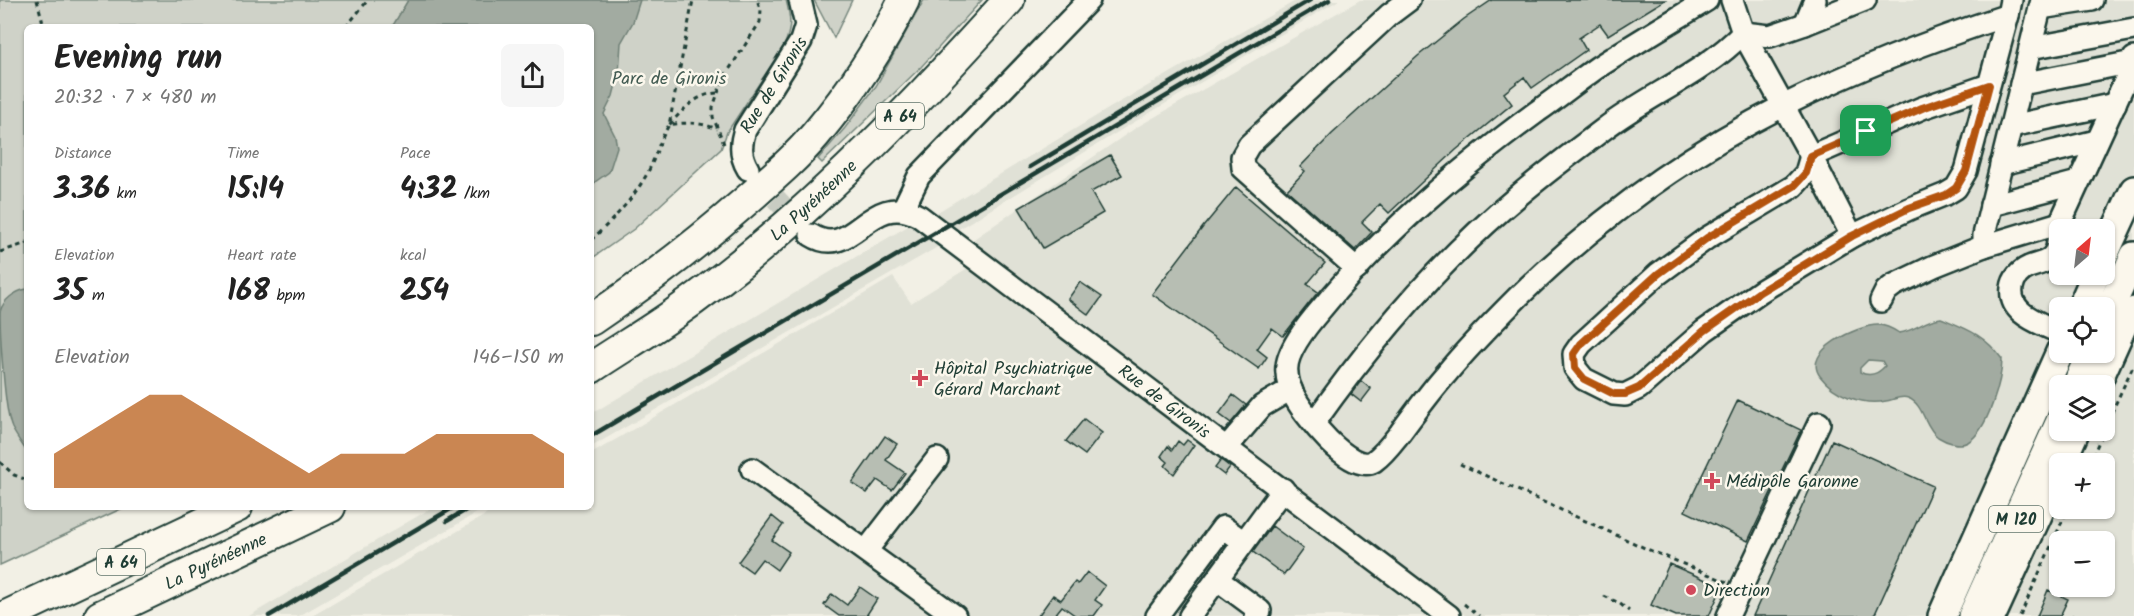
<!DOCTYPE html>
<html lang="en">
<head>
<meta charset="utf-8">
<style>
  :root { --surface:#fff; --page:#f6f6f6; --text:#222; --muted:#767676; --accent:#b45309 }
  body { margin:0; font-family:Kalam,sans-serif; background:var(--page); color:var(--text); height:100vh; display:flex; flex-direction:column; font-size:22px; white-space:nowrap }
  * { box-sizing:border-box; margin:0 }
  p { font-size:20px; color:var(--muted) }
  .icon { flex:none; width:33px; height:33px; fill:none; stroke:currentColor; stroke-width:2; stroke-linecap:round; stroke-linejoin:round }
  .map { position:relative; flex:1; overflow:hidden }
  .details { position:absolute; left:24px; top:24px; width:570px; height:486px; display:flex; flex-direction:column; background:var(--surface); border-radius:9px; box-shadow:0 2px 4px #0004 }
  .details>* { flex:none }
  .needle { width:39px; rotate:28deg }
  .fabs { position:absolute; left:2049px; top:219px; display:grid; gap:12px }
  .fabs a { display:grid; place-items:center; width:66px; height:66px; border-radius:9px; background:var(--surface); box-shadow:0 2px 4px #0004; font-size:30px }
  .pin { position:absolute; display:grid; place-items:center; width:51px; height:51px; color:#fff; margin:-26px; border-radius:12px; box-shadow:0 3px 9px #0006 }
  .round { display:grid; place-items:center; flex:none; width:63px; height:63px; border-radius:9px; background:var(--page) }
  .overview { display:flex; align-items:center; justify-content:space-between; height:102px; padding:0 30px }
  h1 { font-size:33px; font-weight:700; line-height:45px }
  .metrics { display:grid; grid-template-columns:repeat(3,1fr); gap:9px; height:102px; padding:6px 30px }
  .metrics div { display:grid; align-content:center }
  .metrics b { font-size:30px; font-weight:700 }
  .metrics small { font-size:16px; font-weight:400 }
  .metrics p { font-size:16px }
  .chart { height:168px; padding:12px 30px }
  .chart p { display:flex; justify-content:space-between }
  .chart svg { width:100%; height:108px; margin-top:6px; fill:var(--accent); opacity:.7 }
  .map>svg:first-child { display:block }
  .built { fill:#e0e1d6; fill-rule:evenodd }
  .green { fill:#cfd2c8; stroke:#77887e; stroke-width:1.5 }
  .water { fill:#a2aba1; stroke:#6e7f75; stroke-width:1.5; fill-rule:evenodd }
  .building { fill:#b7beb3; stroke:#1f3d34; stroke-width:1.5 }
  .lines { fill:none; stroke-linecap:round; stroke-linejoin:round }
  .minor-tunnel { stroke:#c8ccc2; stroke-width:21; stroke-dasharray:21 10; stroke-linecap:butt }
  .minor-casing { stroke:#1f3d34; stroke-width:26 }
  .major-casing { stroke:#1f3d34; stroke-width:32 }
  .highway-casing { stroke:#1f3d34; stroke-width:34 }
  .path { stroke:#1f3d34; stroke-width:3; stroke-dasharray:4.5 4.5; stroke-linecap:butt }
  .minor { stroke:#fbf7ec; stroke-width:21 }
  .major { stroke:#fbf7ec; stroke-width:27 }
  .highway { stroke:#fbf7ec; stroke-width:30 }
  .rail { stroke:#1f3d34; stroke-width:4.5 }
  .route-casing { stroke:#fff; stroke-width:12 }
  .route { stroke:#b45309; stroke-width:8 }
  .poi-dot { fill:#d1495b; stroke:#fbf7ec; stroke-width:2 }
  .labels { text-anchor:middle; stroke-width:5; stroke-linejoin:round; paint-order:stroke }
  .shield { fill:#fbf7ec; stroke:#61756b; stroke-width:1.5 }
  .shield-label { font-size:16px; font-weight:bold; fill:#1f3d34 }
  .park-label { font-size:18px; fill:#425b52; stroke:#fbf7ec }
  .street-label { font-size:18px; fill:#1f3d34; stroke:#fbf7ec }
  .poi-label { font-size:18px; fill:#1f3d34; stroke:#fbf7ec; text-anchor:start }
</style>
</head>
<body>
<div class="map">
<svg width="2134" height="616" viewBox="0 0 2134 616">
  <rect width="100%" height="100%" fill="#f2f0e5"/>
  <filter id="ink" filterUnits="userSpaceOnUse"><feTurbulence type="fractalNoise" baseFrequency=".0167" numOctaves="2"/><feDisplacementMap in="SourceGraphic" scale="12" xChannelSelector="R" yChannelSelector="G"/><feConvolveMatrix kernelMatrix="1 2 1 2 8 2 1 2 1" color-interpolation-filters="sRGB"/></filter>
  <g filter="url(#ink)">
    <path class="built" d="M 1297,0 L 1339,0 L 1121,130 L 952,233 L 941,245 L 591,447 L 591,414 L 913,223 L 931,216 L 1113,106 Z
      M 1360,0 L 2134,0 L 2134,616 L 1466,616 L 968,243 L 1137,127 ZM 2060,230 L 2104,230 L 2104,274 L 2060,274 ZM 2060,308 L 2104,308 L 2104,352 L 2060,352 ZM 2060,386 L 2104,386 L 2104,430 L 2060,430 ZM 2060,464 L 2104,464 L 2104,508 L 2060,508 ZM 2060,542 L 2104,542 L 2104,586 L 2060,586 Z
      M 971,266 L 1435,616 L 312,616 L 499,507 L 591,507 L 591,454 L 893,277 L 911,303 Z
      M 433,507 L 487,507 L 299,616 L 249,616 Z"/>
    <path class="green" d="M 0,0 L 786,0 C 791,19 792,27 784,46 L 727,132 L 721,149 L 634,229 L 591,259 L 591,27 L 27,27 L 27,507 L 125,507 L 0,565 Z
      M 814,0 L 852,0 L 834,38 Z
      M 924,0 L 982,0 L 921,67 L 822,163 L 818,159 L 845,128 L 876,86 Z"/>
    <path class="water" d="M 408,0 L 640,0 L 633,22 L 621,43 L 619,73 L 613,96 L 604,114 L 615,136 L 617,147 L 609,172 L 595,182 L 591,187 L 591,27 L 392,27 Z
      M 27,289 L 27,452 C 22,444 16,436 12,428 C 4,411 0,330 0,312 C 3,300 15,291 27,289 Z
      M 1941,318 C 1967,329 1985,335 2002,359 C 2002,380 1988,430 1968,442 C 1959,447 1946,442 1938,437 C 1924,427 1924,404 1908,398 C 1901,395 1893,400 1886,401 C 1863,406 1834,395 1820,376 C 1801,351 1858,325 1878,325 C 1886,325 1893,329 1899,333 C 1915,331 1926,319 1941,318 ZM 1868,360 L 1882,361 L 1885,366 C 1878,374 1869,377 1860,372 L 1860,368 Z"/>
    <path class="building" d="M 1492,0 L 1665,0 L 1608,35 L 1600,24 L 1579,38 L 1586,50 L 1532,88 L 1524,77 L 1504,93 L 1512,104 L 1456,150 L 1389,213 L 1380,204 L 1362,222 L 1372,232 L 1355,250 L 1287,190 L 1305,171 L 1300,167 L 1332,134 L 1418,56 L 1464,19 Z
      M 1110,155 L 1122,175 L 1091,192 L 1103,213 L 1043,248 L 1019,208 Z
      M 1236,187 L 1325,263 L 1307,284 L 1318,292 L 1283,336 L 1272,328 L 1257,349 L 1267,357 L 1259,369 L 1152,294 L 1203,227 Z
      M 1080,282 L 1102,297 L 1089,315 L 1068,299 Z
      M 1361,381 L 1371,389 L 1361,402 L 1351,394 Z
      M 1233,395 L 1246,405 L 1231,423 L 1219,414 Z
      M 1738,400 L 1801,430 L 1748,541 L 1685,511 Z
      M 1084,419 L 1102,433 L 1085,455 L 1066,441 Z
      M 885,436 L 897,444 L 886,460 L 905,473 L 892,490 L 877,480 L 867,493 L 852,483 Z
      M 1187,440 L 1194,445 L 1174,474 L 1165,466 L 1168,462 L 1161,456 L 1168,446 L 1172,450 L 1178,441 L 1183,445 Z
      M 1832,440 L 1933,486 L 1924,506 L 1874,616 L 1753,616 Z
      M 1221,460 L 1230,467 L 1224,475 L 1215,468 Z
      M 772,516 L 783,525 L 772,540 L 789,552 L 777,570 L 762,559 L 752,572 L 738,562 Z
      M 1272,526 L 1303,549 L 1284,575 L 1253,552 Z
      M 1669,564 L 1722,587 L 1709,616 L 1676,616 L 1651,605 Z
      M 1087,572 L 1105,586 L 1095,600 L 1102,605 L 1094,616 L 1076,616 L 1062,606 L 1054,616 L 1038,616 L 1053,595 L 1061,600 L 1075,582 L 1078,584 Z
      M 860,587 L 877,599 L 866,616 L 839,616 L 824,605 L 832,594 L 847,605 Z
      M 2048,590 L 2068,599 L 2060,616 L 2037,616 Z"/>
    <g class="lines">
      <path class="minor-tunnel" d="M 754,176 L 803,227"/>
      <g class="minor-casing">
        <g id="minor">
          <path d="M 1707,0 C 1671,22 1634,44 1598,67 C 1578,81 1558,97 1538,111 C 1459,169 1384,232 1322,308 C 1309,323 1284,353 1287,373 C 1287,379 1290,389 1293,394 C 1302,413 1351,476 1374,461 C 1384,454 1392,443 1400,433 C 1415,413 1429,393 1446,374 C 1468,347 1493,322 1518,297 C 1596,221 1687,154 1785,105 C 1857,69 1931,40 2008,15 L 2011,0"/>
          <path d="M 1732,0 L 1743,33 L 1811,156 L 1852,236"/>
          <path d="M 2040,8 L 2092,0"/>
          <path d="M 1805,24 L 1815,0"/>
          <path d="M 2030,48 L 2134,29"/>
          <path d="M 2021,84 L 2133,62"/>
          <path d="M 1989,85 L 1922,108 L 1811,156 L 1806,173 L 1794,186 L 1707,238 L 1658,274 L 1581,344 L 1574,354 L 1575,368 L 1584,379 L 1614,394 L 1625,395 L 1639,388 L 1704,331 L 1761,291 L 1852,236 L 1909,209 L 1946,194 L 1956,188 L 1966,171 L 2008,15"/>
          <path d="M 2011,126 L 2115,104"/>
          <path d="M 2001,164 L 2097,141"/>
          <path id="s1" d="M 748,169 C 740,156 740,144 745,130 L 801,41 L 806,25 L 800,0"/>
          <path d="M 1991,205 L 2078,182"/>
          <path d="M 903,209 L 919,176 L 1089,0"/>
          <path d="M 2060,223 L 2126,79 L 2134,58"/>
          <path id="s2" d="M 811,235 C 854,262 868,189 919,216 L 1449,616"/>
          <path d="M 1984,246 L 1984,235 L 2042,0"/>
          <path d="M 1357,269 L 1243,168 L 1242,157 L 1249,145 L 1389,15 L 1409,0"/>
          <path d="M 1881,301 L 1886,291 L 1894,285 L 1934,266 L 1984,246 L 2060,223 C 2058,231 2059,244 2056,251 C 2050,263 2039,263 2029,267 C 2020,271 2013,279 2012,288 C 2008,315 2042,323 2060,333"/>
          <path d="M 2099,386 L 2134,308"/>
          <path d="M 1314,423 C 1372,341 1440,261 1518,196 C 1546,172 1575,151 1604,129 C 1648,95 1705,73 1743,33 L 1770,36 L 1805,24 L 1865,0"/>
          <path d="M 1227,447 L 1262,406 L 1291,389"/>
          <path d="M 2064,464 L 2079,430"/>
          <path d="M 752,469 L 955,616"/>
          <path d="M 866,551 L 937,459"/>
          <path d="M 1218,580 L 1260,611 L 1256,616"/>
          <path d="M 1157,616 L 1223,527 L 1244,542"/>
          <path d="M 1190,616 L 1283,489"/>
          <path d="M 1728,616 L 1819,423"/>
          <path d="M 1995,616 L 2060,474"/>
        </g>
      </g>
      <g class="major-casing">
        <path id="major" d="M 2104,255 L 2134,190
          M 2081,308 L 2096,274
          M 2104,322 L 2134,256
          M 2076,386 L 2091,352
          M 1942,616 L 2060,352
          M 1972,616 L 2060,421"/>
      </g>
      <g class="highway-casing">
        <g id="highway">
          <path d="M 591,320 C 646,283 697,244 747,200 C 771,179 796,158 816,134 C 851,92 880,49 904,0"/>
          <path id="s3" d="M 591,368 C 618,350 645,334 671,316 C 797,228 907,114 1009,0"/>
          <path d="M 6,616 L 237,507"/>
          <path id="s4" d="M 100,616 L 330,507"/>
        </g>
      </g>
      <path class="path" d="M 37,0 L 44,27
        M 346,27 L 368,0
        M 717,93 C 696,94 683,110 669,125 C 686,122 701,122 717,129
        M 724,144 L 713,117 L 713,107 L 723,79 L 760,22 L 761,10 L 757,0
        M 591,240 C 613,220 634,198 648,172 C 656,156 659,141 669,125 L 693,0
        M 0,252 L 27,243
        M 2104,429 L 2134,364
        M 0,462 L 14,475 L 27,480
        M 1460,464 L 1647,549 L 1727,582
        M 2089,464 L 2104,430
        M 1604,596 L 1619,603 L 1629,611
        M 1464,604 L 1479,616
        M 2020,616 L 2068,508
        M 2072,616 L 2073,616"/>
      <use href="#minor" class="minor"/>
      <use href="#major" class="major"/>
      <use href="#highway" class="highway"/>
      <path class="rail" d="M 1030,167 L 1310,0
        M 591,436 L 1329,0
        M 447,521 L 471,507
        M 269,616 L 454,507"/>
    </g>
  </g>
  <g class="lines" filter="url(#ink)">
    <g class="route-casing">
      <path id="route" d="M 1989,85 L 1966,171 L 1956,188 L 1946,195 L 1909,208 L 1852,236 L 1761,291 L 1704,331 L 1639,388 L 1625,394 L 1614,394 L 1584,379 L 1575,368 L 1574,354 L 1581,344 L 1658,274 L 1707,238 L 1794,186 L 1806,173 L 1811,156 L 1922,108 Z"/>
    </g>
    <use href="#route" class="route"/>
  </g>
  <g class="poi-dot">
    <path d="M917 369h6v6h6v6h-6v6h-6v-6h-6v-6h6z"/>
    <path d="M1709 472h6v6h6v6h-6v6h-6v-6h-6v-6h6z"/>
    <circle cx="1691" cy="590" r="6"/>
  </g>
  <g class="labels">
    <g class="shield">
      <rect x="876" y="103" width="48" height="26" rx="4.5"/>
      <rect x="1989" y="506" width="54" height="26" rx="4.5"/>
      <rect x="97" y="549" width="48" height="26" rx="4.5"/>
    </g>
    <g class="shield-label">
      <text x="900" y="122">A 64</text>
      <text x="2016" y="525">M 120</text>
      <text x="121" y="568">A 64</text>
    </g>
    <g class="park-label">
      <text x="669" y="84">Parc de Gironis</text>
    </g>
    <g class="street-label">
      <text dy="6" stroke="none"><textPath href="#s1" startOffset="94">Rue de Gironis</textPath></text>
      <text dy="6" stroke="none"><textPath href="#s3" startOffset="279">La Pyrénéenne</textPath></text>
      <text dy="6" stroke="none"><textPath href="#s2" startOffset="426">Rue de Gironis</textPath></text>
      <text dy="6" stroke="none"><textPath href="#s4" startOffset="128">La Pyrénéenne</textPath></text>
    </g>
    <g class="poi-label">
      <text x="934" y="374">Hôpital Psychiatrique<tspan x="934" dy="21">Gérard Marchant</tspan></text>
      <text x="1726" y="487">Médipôle Garonne</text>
      <text x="1703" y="596">Direction</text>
    </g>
  </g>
</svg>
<div class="fabs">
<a><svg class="needle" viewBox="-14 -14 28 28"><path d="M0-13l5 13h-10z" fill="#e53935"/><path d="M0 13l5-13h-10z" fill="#767676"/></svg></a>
<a><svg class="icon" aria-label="locate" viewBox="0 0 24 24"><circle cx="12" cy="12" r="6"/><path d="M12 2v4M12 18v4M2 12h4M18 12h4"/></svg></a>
<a><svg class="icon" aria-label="layers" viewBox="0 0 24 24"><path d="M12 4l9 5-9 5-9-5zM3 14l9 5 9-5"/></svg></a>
<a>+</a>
<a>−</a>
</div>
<div class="pin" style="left:1866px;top:131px;background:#1e9e55"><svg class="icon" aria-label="arrive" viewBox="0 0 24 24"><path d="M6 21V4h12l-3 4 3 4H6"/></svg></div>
<section class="details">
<div class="overview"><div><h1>Evening run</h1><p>20:32 · 7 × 480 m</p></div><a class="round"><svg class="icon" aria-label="share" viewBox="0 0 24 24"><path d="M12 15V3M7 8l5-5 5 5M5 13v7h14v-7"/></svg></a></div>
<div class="metrics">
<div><p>Distance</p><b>3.36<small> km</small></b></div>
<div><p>Time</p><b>15:14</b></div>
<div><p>Pace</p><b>4:32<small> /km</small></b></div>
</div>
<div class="metrics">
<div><p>Elevation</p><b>35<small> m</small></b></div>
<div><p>Heart rate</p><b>168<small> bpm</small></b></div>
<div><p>kcal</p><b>254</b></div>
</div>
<div class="chart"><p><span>Elevation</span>146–150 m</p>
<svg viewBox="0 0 160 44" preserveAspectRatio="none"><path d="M0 44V30L10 22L20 14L30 6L40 6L50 14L60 22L70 30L80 38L90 30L100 30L110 30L120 22L130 22L140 22L150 22L160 30V44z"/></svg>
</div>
</section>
</div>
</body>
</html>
